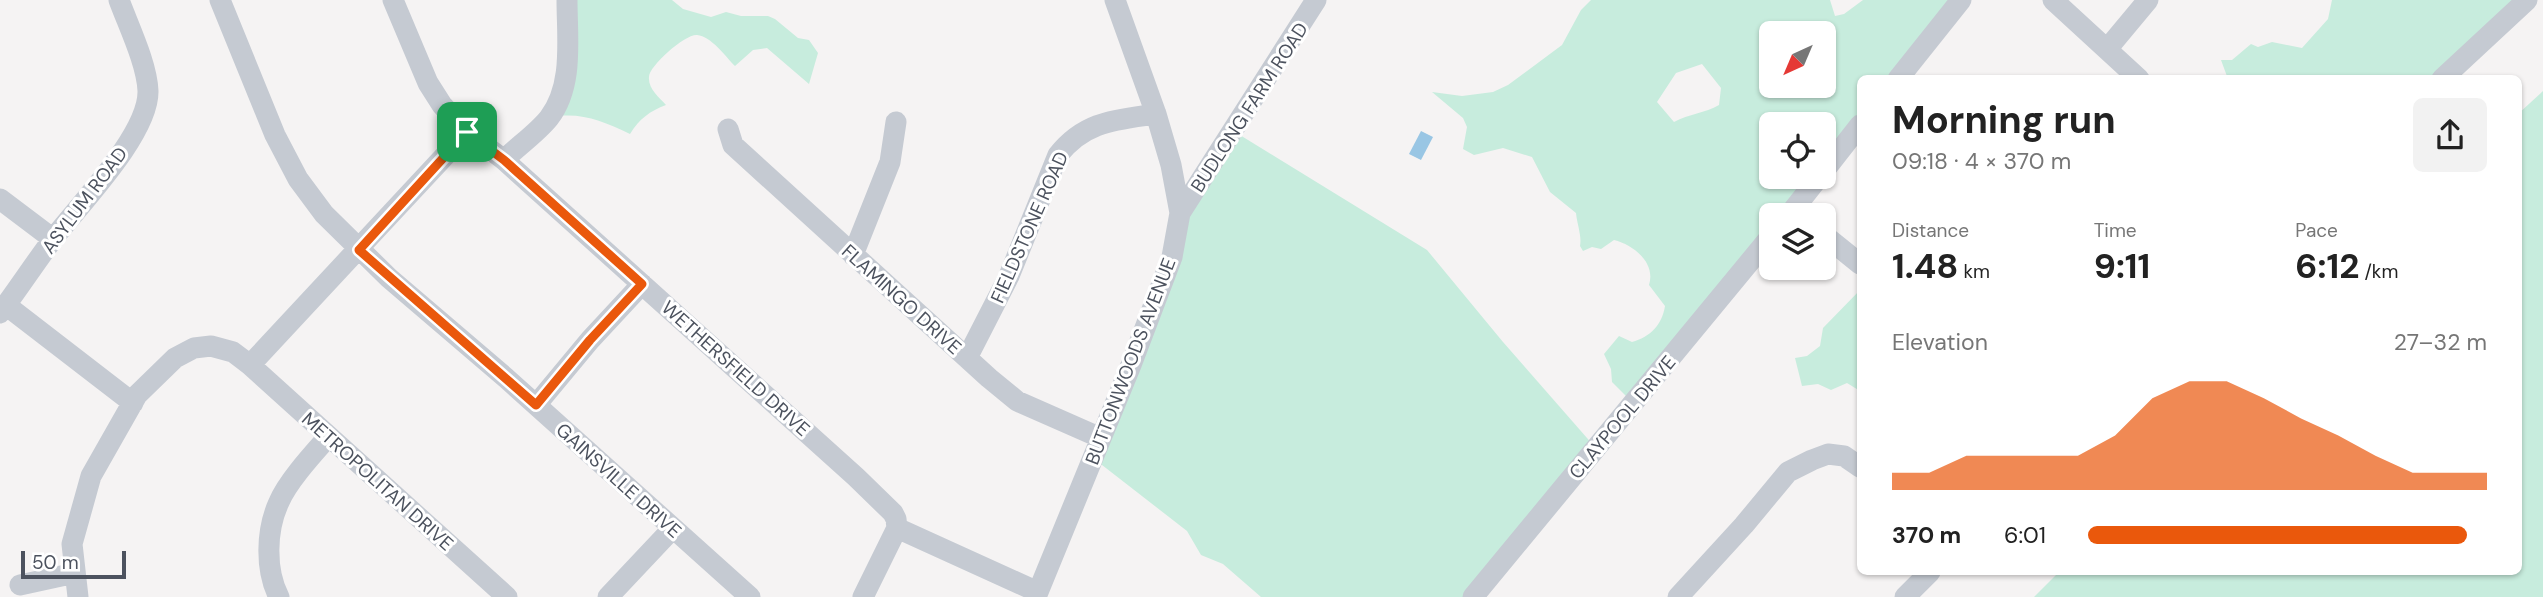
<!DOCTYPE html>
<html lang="en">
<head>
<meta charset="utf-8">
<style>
  :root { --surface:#fff; --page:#f2f2f2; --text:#222; --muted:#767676; --accent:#ea580c }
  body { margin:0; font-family:"DM Sans",sans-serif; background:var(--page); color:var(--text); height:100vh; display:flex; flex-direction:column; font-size:26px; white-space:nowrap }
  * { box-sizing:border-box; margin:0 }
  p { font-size:23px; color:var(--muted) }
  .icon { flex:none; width:38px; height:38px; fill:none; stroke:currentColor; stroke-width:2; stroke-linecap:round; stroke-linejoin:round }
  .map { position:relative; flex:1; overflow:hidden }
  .sheet { position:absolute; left:1857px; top:75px; width:665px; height:500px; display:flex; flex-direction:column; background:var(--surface); border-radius:10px; box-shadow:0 2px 5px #0004 }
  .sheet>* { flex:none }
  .needle { width:46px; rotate:224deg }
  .fabs { position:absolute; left:1759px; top:21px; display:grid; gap:14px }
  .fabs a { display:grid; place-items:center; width:77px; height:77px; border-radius:10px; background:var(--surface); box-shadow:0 2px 5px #0004; font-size:35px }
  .scale { position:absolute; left:21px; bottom:18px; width:105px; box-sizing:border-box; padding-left:7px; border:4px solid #4c525e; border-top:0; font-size:19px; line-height:24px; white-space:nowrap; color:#4c525e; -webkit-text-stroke:5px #fff; paint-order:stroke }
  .pin { position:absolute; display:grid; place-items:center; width:60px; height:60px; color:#fff; margin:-30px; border-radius:14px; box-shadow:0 4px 10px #0006 }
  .round { display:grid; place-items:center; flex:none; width:74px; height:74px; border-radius:10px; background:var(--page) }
  .overview { display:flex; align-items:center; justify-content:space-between; height:119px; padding:0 35px }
  h1 { font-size:38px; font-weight:700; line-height:52px }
  .stats { display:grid; grid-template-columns:repeat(3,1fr); gap:10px; height:119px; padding:7px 35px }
  .stats div { display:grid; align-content:center }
  .stats b { font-size:35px; font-weight:700 }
  .stats small { font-size:19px; font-weight:400 }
  .stats p { font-size:19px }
  .chart { height:196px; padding:14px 35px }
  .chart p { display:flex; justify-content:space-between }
  .chart svg { width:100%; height:126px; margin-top:7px; fill:var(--accent); opacity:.7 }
  ul { padding:0 35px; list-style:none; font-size:23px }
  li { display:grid; grid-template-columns:112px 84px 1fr; align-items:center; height:52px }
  li i { height:18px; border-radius:9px; background:var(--accent) }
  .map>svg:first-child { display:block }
  .green { fill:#c7ecdd; fill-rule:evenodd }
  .water { fill:#99c6e4 }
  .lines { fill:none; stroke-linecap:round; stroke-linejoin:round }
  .minor { stroke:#c5cad2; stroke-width:21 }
  .route-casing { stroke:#fff; stroke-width:14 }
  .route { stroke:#ea580c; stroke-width:9 }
  .labels { text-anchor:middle; stroke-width:6; stroke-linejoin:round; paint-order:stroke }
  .street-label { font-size:19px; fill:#4c525e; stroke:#fff }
</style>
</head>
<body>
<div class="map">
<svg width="2543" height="597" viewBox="0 0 2543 597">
  <rect width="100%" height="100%" fill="#f5f3f3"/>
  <path class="green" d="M 568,0 L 672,0 L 683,9 L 711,17 L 726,12 L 741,16 L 768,16 L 775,19 L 798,38 L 809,40 L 818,53 L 809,84 L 767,48 L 753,50 L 735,66 C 726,57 711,36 697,35 C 685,34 649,66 649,77 C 648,89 659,97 666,105 C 650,111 639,119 630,134 C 602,121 582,112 551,117 Z
    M 1591,0 L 1830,0 L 1835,16 L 1844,14 L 1863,0 L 1960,0 L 1895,79 L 1860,79 L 1860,122 L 1824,168 L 1824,124 L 1771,124 L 1771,177 L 1816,177 L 1786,215 L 1771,215 L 1771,234 L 1632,402 L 1612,382 L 1611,369 L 1604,354 L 1619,336 L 1632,342 C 1650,337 1662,325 1665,306 L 1649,285 C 1656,263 1634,245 1614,240 L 1601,249 L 1592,247 L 1583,251 L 1580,246 C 1582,236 1577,224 1576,213 L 1550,192 L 1532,157 L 1503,148 L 1474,155 L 1463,149 L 1467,127 L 1463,118 L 1432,92 L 1462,96 L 1493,92 L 1508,85 L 1562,45 L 1581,10 ZM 1771,33 L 1824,33 L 1824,86 L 1771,86 ZM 1702,64 L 1721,88 L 1719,105 C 1705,113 1689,114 1674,122 L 1657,102 L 1676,73 Z
    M 2332,0 L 2529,0 L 2444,79 L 2228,79 L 2221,60 L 2232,60 L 2251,44 L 2258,47 L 2272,42 L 2302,48 L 2328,19 Z
    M 2543,91 L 2543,597 L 2034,597 L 2059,572 L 2518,572 L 2518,114 Z
    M 1235,132 L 1427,250 L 1503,342 L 1594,446 L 1472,597 L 1261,597 L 1223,564 L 1201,555 L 1187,531 L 1093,458 L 1179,216 Z
    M 1860,290 L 1860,391 L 1847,383 L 1831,390 L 1818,384 L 1802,386 L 1795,358 L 1807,356 L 1820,346 L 1823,328 Z"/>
  <path class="water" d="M 1421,131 L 1433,137 L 1421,160 L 1409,154 Z"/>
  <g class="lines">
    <path class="minor" d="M 220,0 L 275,135 L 298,179 L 324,214 L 389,278 L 506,378 L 750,597
      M 393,0 L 428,83 L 442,105 L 467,132 L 504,160 L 856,477 L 893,513 L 896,519 L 897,528 L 1038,592
      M 2053,0 L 2139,79
      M 2108,48 L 2148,0
      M 1898,79 L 1961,0
      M 2442,79 L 2527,0
      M 728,129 L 733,145 L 989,378 L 1017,401 L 1101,438
      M 504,160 C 518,146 537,133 549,118 C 574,85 567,39 567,0
      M 1824,171 L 1860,125
      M 0,199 L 53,239
      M 1180,213 L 1316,0
      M 1789,215 L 1819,177
      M 1824,235 L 1860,264
      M 853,255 L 890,162 L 896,122
      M 6,305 L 133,403
      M 0,313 C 18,289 35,263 53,239 C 79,205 149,134 148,91 C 147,64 129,27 119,0
      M 967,358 L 1009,276 L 1058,155 C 1085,121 1115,120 1156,114
      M 250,365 L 467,132
      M 536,405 L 590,340 L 642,284
      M 20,585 L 75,573
      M 78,597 L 72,544 L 91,476 L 137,395 L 175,358 L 194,348 L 211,346 L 233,352 L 250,365 L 507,597
      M 279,597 C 265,570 266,530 279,502 C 288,481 313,454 328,437
      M 608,597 L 673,528
      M 863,597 L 897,528
      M 1036,597 L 1131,365 L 1172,257 L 1180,213 L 1171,165 L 1156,114 L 1115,0
      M 1473,597 L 1771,236
      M 1678,597 L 1744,525 L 1788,472 L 1812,460 L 1828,454 L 1844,456 L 1860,467
      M 1905,597 L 1930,572"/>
  </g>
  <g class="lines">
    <g class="route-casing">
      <path id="route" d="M 467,132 L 504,160 L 642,284 L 590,340 L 536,405 L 359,250 Z"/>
    </g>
    <use href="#route" class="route"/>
  </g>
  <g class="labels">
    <g class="street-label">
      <text transform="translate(1249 107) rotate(-57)" y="7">BUDLONG FARM ROAD</text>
      <text transform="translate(84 200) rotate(-53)" y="7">ASYLUM ROAD</text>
      <text transform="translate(1029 227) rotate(-66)" y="7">FIELDSTONE ROAD</text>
      <text transform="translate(902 299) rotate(42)" y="7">FLAMINGO DRIVE</text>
      <text transform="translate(1130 361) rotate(-69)" y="7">BUTTONWOODS AVENUE</text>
      <text transform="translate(736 368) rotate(42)" y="7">WETHERSFIELD DRIVE</text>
      <text transform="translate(1622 417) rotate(-50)" y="7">CLAYPOOL DRIVE</text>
      <text transform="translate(619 480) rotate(42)" y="7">GAINSVILLE DRIVE</text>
      <text transform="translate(378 481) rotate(42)" y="7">METROPOLITAN DRIVE</text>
    </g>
  </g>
</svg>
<div class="fabs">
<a><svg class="needle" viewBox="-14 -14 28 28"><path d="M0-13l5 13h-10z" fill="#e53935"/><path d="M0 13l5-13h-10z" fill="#767676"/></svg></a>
<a><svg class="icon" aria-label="locate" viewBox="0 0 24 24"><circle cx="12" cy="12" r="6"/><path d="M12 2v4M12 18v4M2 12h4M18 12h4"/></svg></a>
<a><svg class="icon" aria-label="layers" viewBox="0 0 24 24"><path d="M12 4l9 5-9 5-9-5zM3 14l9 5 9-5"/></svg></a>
</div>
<div class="scale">50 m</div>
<div class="pin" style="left:467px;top:132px;background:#1e9e55"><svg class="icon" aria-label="arrive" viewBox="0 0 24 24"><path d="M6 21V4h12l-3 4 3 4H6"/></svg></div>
<section class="sheet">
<div class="overview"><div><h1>Morning run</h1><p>09:18 · 4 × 370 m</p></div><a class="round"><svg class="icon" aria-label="share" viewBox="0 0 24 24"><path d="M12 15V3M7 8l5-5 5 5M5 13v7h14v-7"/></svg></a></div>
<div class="stats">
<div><p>Distance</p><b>1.48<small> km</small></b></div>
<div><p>Time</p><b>9:11</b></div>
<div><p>Pace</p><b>6:12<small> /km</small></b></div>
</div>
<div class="chart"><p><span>Elevation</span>27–32 m</p>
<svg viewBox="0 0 160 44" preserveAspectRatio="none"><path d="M0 44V38L10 38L20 32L30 32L40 32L50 32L60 25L70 12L80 6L90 6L100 12L110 19L120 25L130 32L140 38L150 38L160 38V44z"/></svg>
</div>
<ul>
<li><b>370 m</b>6:01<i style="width:95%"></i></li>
</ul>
</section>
</div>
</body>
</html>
